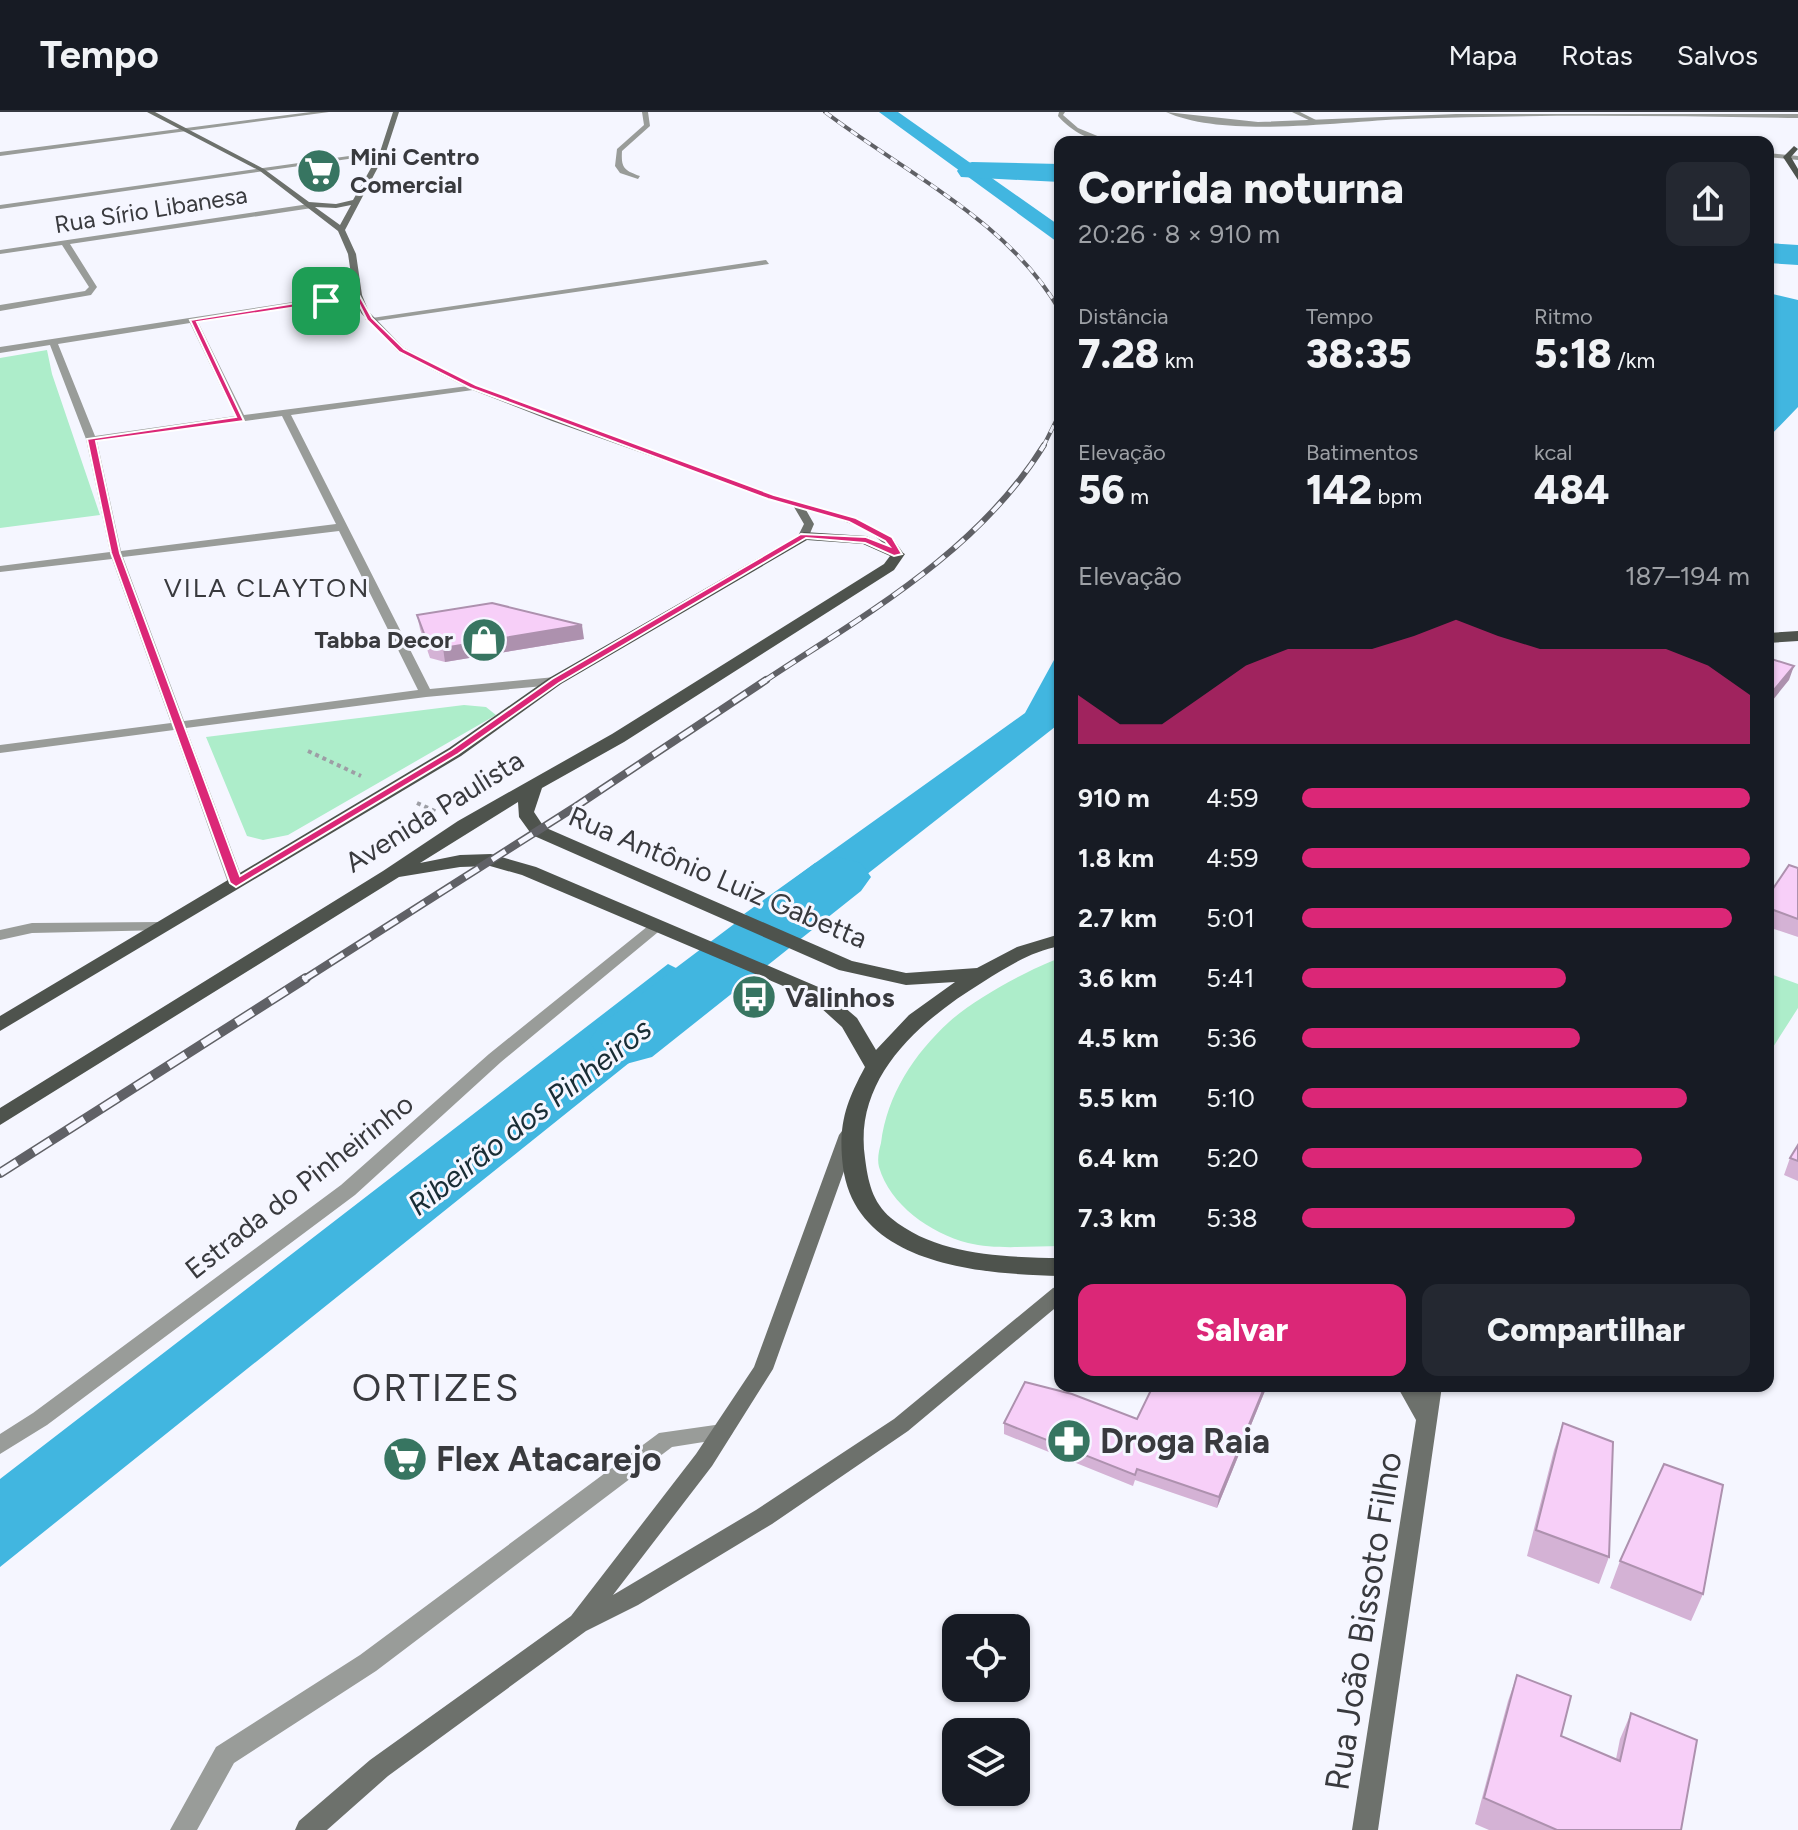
<!DOCTYPE html>
<html lang="pt">
<head>
<meta charset="utf-8">
<style>
  :root { --surface:#171b24; --page:#242831; --text:#f1f3f6; --muted:#9ea1a6; --line:#363941; --accent:#db2777 }
  body { margin:0; font-family:Figtree,sans-serif; background:var(--page); color:var(--text); height:100vh; display:flex; flex-direction:column; font-size:30px; white-space:nowrap }
  * { box-sizing:border-box; margin:0 }
  p { font-size:26px; color:var(--muted) }
  .icon { flex:none; width:44px; height:44px; fill:none; stroke:currentColor; stroke-width:2; stroke-linecap:round; stroke-linejoin:round }
  .map { position:relative; flex:1; overflow:hidden }
  .sheet { position:absolute; left:1054px; top:24px; width:720px; height:1256px; display:flex; flex-direction:column; background:var(--surface); border-radius:16px; box-shadow:0 2px 6px #0004 }
  .sheet>* { flex:none }
  .controls { position:absolute; left:942px; top:1502px; display:grid; gap:16px }
  .controls a { display:grid; place-items:center; width:88px; height:88px; border-radius:16px; background:var(--surface); box-shadow:0 2px 6px #0004; font-size:40px }
  .pin { position:absolute; display:grid; place-items:center; width:68px; height:68px; color:#fff; margin:-34px; border-radius:16px; box-shadow:0 4px 12px #0006 }
  .round { display:grid; place-items:center; flex:none; width:84px; height:84px; border-radius:16px; background:var(--page) }
  .headline { display:flex; align-items:center; justify-content:space-between; height:136px; padding:0 24px }
  h1 { font-size:44px; font-weight:800; line-height:60px }
  .metrics { display:grid; grid-template-columns:repeat(3,1fr); gap:12px; height:136px; padding:8px 24px }
  .metrics div { display:grid; align-content:center }
  .metrics b { font-size:40px; font-weight:800 }
  .metrics small { font-size:22px; font-weight:400 }
  .metrics p { font-size:22px }
  .chart { height:224px; padding:16px 24px }
  .chart p { display:flex; justify-content:space-between }
  .chart svg { width:100%; height:144px; margin-top:8px; fill:var(--accent); opacity:.7 }
  .primary-button { display:flex; gap:16px; margin-top:auto; padding:16px 24px }
  .primary-button a { flex:1; height:92px; border-radius:16px; background:var(--accent); color:#fff; font-size:32px; font-weight:800; line-height:92px; text-align:center }
  .primary-button a+a { background:var(--page); color:var(--text) }
  ul { padding:0 24px; list-style:none; font-size:26px }
  li { display:grid; grid-template-columns:128px 96px 1fr; align-items:center; height:60px }
  li i { height:20px; border-radius:10px; background:var(--accent) }
  header { display:flex; align-items:center; gap:48px; box-sizing:border-box; height:112px; padding:0 40px; background:var(--surface); border-bottom:2px solid var(--line) }
  header strong { font-size:38px }
  nav { display:flex; gap:44px; margin-inline-start:auto; font-size:28px }
  .map>svg:first-child { display:block }
  .green { fill:#adedca }
  .water { fill:#41b6e0 }
  .lines { fill:none; stroke-linecap:round; stroke-linejoin:round }
  .river { fill:#41b6e0; fill-rule:evenodd }
  .path { stroke:#9d9ea5; stroke-width:4; stroke-dasharray:4 4; stroke-linecap:butt }
  .service { fill:#999c99; fill-rule:evenodd }
  .minor { fill:#999c99; fill-rule:evenodd }
  .secondary { fill:#6d716c; fill-rule:evenodd }
  .primary { fill:#4e534d; fill-rule:evenodd }
  .rail-far3-casing { stroke:#606166; stroke-width:4 }
  .rail-far2-casing { stroke:#606166; stroke-width:6 }
  .rail-far1-casing { stroke:#606166; stroke-width:8 }
  .rail-casing { stroke:#606166; stroke-width:10 }
  .rail-far3 { stroke:#f5f6ff; stroke-width:3; stroke-dasharray:8; stroke-linecap:butt }
  .rail-far2 { stroke:#f5f6ff; stroke-width:4; stroke-dasharray:13; stroke-linecap:butt }
  .rail-far1 { stroke:#f5f6ff; stroke-width:5; stroke-dasharray:16; stroke-linecap:butt }
  .rail { stroke:#f5f6ff; stroke-width:7; stroke-dasharray:20; stroke-linecap:butt }
  .wall { fill:#d4b2d5 }
  .shaded-wall { fill:#ad91ae }
  .building { fill:#f7cff8; stroke:#ad91ae; stroke-width:2 }
  .route { fill:#db2777; stroke:#fff; stroke-width:2; fill-rule:evenodd }
  .labels { text-anchor:middle; stroke-width:6; stroke-linejoin:round; paint-order:stroke }
  .far-poi-label { font-size:24px; font-weight:bold; fill:#393a3e; stroke:#f5f6ff; text-anchor:start }
  .far-street-label { font-size:24px; fill:#393a3e; stroke:#f5f6ff }
  .far-quarter-label { font-size:26px; letter-spacing:2px; fill:#393a3e; stroke:#f5f6ff }
  .street-label { font-size:28px; fill:#393a3e; stroke:#f5f6ff }
  .poi-label { font-size:28px; font-weight:bold; fill:#393a3e; stroke:#f5f6ff; text-anchor:start }
  .water-label { font-size:30px; font-style:italic; fill:#192d35; stroke:#f5f6ff }
  .near-poi-label { font-size:34px; font-weight:bold; fill:#393a3e; stroke:#f5f6ff; text-anchor:start }
  .near-street-label { font-size:34px; fill:#393a3e; stroke:#f5f6ff }
  .near-quarter-label { font-size:38px; letter-spacing:2px; fill:#393a3e; stroke:#f5f6ff }
</style>
</head>
<body>
<header>
<strong>Tempo</strong>
<nav><a>Mapa</a><a>Rotas</a><a>Salvos</a></nav>
</header>
<div class="map">
<svg width="1798" height="1718" viewBox="0 0 1798 1718">
  <rect width="100%" height="100%" fill="#f5f6ff"/>
  <path class="green" d="M 47,238 L 52,262 L 100,403 L 0,416 L 0,246 Z
    M 464,593 L 486,595 L 496,603 L 288,723 L 263,728 L 247,724 L 206,625 Z
    M 1060,846 L 1060,1134 C 1031,1134 996,1138 968,1131 C 930,1121 890,1093 879,1055 C 877,1047 879,1038 881,1031 C 887,983 914,942 949,910 C 973,888 1029,857 1060,846 Z
    M 1768,861 L 1798,872 L 1798,896 L 1768,943 Z"/>
  <path class="water" d="M 879,0 L 898,0 L 1060,114 L 1060,132 Z
    M 1768,181 L 1798,188 L 1798,295 L 1768,326 Z
    M 1060,537 L 1060,611 L 792,821 L 744,802 L 1025,601 Z
    M 668,852 L 720,878 L 0,1455 L 0,1367 Z"/>
  <g class="lines">
    <path class="river" d="M 972,50 L 1060,52 L 1060,70 L 961,65 L 957,59 L 961,53 Z
      M 1768,131 L 1798,133 L 1798,153 L 1768,151 Z
      M 838,745 L 861,751 L 871,765 L 861,779 L 652,945 L 626,952 L 600,945 L 589,929 L 600,913 L 815,751 Z"/>
    <path class="path" d="M 308,639 L 361,664
      M 417,691 L 437,700"/>
    <path class="service" d="M 642,0 L 648,0 L 650,14 L 622,39 C 621,56 624,58 640,64 L 638,67 L 620,61 L 615,54 L 617,37 L 644,13 Z
      M 1292,0 L 1300,0 L 1322,11 L 1317,12 Z
      M 766,148 L 769,152 L 369,210 L 365,207 Z
      M 722,1312 L 729,1314 L 733,1320 L 729,1326 L 672,1335 L 376,1559 L 234,1651 L 197,1718 L 170,1718 L 216,1635 L 360,1543 L 659,1321 Z"/>
    <path class="minor" d="M 311,0 L 329,0 L 0,44 L 0,40 Z
      M 1059,0 L 1065,0 L 1063,3 L 1078,16 L 1112,30 C 1091,30 1072,20 1058,4 Z
      M 1166,0 L 1258,10 L 1456,2 L 1798,2 L 1798,6 C 1668,4 1538,2 1408,7 C 1341,9 1226,27 1166,0 Z
      M 385,39 L 383,42 L 0,97 L 0,93 Z
      M 1768,41 L 1798,44 L 1798,48 L 1768,45 Z
      M 309,92 L 312,96 L 70,132 L 97,175 L 91,183 L 0,199 L 0,193 L 85,179 L 89,175 L 62,133 L 0,142 L 0,138 Z
      M 358,180 L 362,183 L 361,185 L 198,210 L 244,303 L 476,273 L 478,275 L 473,278 L 291,303 L 430,577 L 555,565 L 561,569 L 555,573 L 426,585 L 186,616 L 244,771 L 236,776 L 228,771 L 174,618 L 0,641 L 0,633 L 171,611 L 112,447 L 0,460 L 0,454 L 110,440 L 86,327 L 50,233 L 0,241 L 0,235 ZM 190,211 L 235,304 L 95,324 L 58,232 ZM 282,304 L 336,412 L 121,439 L 97,329 ZM 339,419 L 418,578 L 184,609 L 123,445 Z
      M 658,808 L 663,810 L 666,813 L 663,816 L 501,950 L 355,1083 L 47,1313 L 0,1342 L 0,1322 L 33,1301 L 341,1073 L 489,942 L 653,810 Z
      M 161,810 L 169,815 L 166,818 L 32,821 L 0,828 L 0,818 L 32,811 Z"/>
    <path class="secondary" d="M 147,0 L 155,0 L 264,57 L 309,90 L 336,92 L 353,88 L 380,40 L 393,0 L 399,0 L 386,40 L 345,118 L 356,142 L 362,183 L 369,200 L 404,236 L 476,273 L 558,305 L 775,383 L 857,406 L 892,425 L 904,442 L 894,444 C 874,414 840,408 806,398 L 814,412 L 808,426 L 800,426 L 798,424 L 804,412 L 794,395 L 552,309 L 470,277 L 398,240 L 361,201 L 354,183 L 348,142 L 338,119 L 260,59 ZM 351,93 L 340,113 L 315,95 L 336,96 Z
      M 848,1017 L 854,1019 L 857,1023 L 773,1257 L 712,1354 L 613,1483 L 756,1398 L 894,1307 L 1053,1176 L 1060,1174 L 1060,1192 L 908,1319 L 772,1412 L 638,1493 L 586,1519 L 388,1664 L 327,1718 L 295,1718 L 299,1709 L 370,1648 L 571,1504 L 696,1342 L 754,1255 L 839,1023 L 842,1019 Z
      M 1397,1274 L 1418,1274 L 1421,1279 L 1422,1274 L 1442,1274 L 1378,1718 L 1352,1718 L 1416,1308 Z"/>
    <path class="primary" d="M 1794,34 L 1798,37 L 1791,45 L 1798,57 L 1798,68 L 1783,45 Z
      M 804,420 L 866,424 L 905,442 L 894,458 L 624,630 L 542,676 L 534,700 L 544,715 L 852,849 L 906,861 L 977,856 L 1017,835 L 1060,822 L 1060,834 C 1032,839 1007,855 983,870 C 921,908 853,965 865,1046 C 868,1069 872,1090 891,1106 C 937,1144 1004,1145 1060,1146 L 1060,1164 C 982,1162 856,1154 843,1055 C 838,1014 845,992 865,955 L 842,915 L 809,885 L 522,763 L 490,754 L 460,755 L 399,765 L 0,1013 L 0,996 L 383,759 L 458,709 L 612,622 L 884,452 L 890,444 L 863,432 L 807,428 L 561,572 L 461,644 L 0,919 L 0,904 L 449,636 L 549,566 ZM 518,690 L 519,705 L 532,723 L 839,858 L 906,873 L 955,870 L 909,903 L 876,938 L 857,906 L 823,877 L 536,755 L 491,742 L 460,743 L 420,751 Z
      M 1798,519 L 1798,529 L 1768,531 L 1768,521 Z"/>
    <g class="rail-far3-casing">
      <path id="rail-far3" d="M 825,0 C 905,61 1009,109 1060,199
        M 1043,335 L 1060,301"/>
    </g>
    <g class="rail-far2-casing">
      <path id="rail-far2" d="M 763,570 C 864,503 978,440 1044,333"/>
    </g>
    <g class="rail-far1-casing">
      <path id="rail-far1" d="M 303,868 L 575,695 L 766,568"/>
    </g>
    <g class="rail-casing">
      <path id="rail" d="M 0,1061 L 306,866"/>
    </g>
    <use href="#rail-far3" class="rail-far3"/>
    <use href="#rail-far2" class="rail-far2"/>
    <use href="#rail-far1" class="rail-far1"/>
    <use href="#rail" class="rail"/>
  </g>
  <path class="wall" d="M 417,503 L 584,527 L 445,550 L 430,546 L 420,517 Z
    M 1798,756 L 1798,825 L 1768,815 L 1768,784 Z
    M 1798,1033 L 1798,1069 L 1784,1063 L 1790,1046 Z
    M 1267,1274 L 1217,1396 L 1135,1368 L 1133,1374 L 1004,1322 L 1004,1311 L 1137,1307 Z
    M 1563,1311 L 1609,1445 L 1599,1472 L 1527,1444 L 1554,1338 Z
    M 1620,1449 L 1703,1482 L 1691,1509 L 1610,1476 Z
    M 1517,1563 L 1561,1624 L 1616,1647 L 1620,1627 L 1631,1601 L 1681,1718 L 1489,1718 L 1475,1712 L 1508,1589 Z"/>
  <path class="shaded-wall" d="M 582,513 L 584,527 L 445,550 L 443,536 Z
    M 1794,554 L 1789,568 L 1768,594 L 1768,585 Z
    M 1265,1274 L 1267,1274 L 1217,1396 L 1219,1385 Z"/>
  <path class="building" d="M 492,491 L 582,513 L 443,536 L 428,532 L 417,503 Z
    M 1768,546 L 1794,554 L 1768,585 Z
    M 1789,753 L 1798,756 L 1798,807 L 1768,796 L 1768,784 Z
    M 1798,1033 L 1798,1049 L 1790,1046 Z
    M 1025,1270 L 1072,1282 L 1137,1307 L 1153,1274 L 1265,1274 L 1219,1385 L 1137,1357 L 1135,1363 L 1004,1311 Z
    M 1563,1311 L 1613,1330 L 1609,1445 L 1536,1418 Z
    M 1664,1352 L 1723,1373 L 1703,1482 L 1620,1449 Z
    M 1517,1563 L 1571,1584 L 1561,1624 L 1620,1649 L 1631,1601 L 1697,1628 L 1681,1718 L 1557,1718 L 1484,1686 Z"/>
  <path class="route" d="M 358,181 L 372,206 L 404,237 L 476,273 L 774,383 L 856,406 L 892,425 L 902,442 L 894,444 L 865,431 L 806,426 L 559,571 L 458,642 L 236,775 L 230,771 L 111,441 L 87,327 L 236,305 L 190,208 ZM 356,186 L 367,208 L 399,240 L 470,276 L 768,387 L 849,410 L 885,429 L 889,434 L 866,425 L 801,422 L 552,567 L 451,638 L 240,764 L 120,441 L 96,329 L 244,309 L 197,210 Z"/>
  <defs>
    <g id="supermarket-disc" transform="scale(2.3)"><circle r="9.5" fill="#377561" stroke="#f5f6ff"/><path d="M-6-5.5h2.5l.6 2H6L4.5 2H-2.5L-4.4-4H-6ZM-1.5 3.2a1.3 1.3 0 1 0 .1 0ZM3 3.2a1.3 1.3 0 1 0 .1 0Z" fill="#fff"/></g>
    <g id="shop-disc" transform="scale(2.3)"><circle r="9.5" fill="#377561" stroke="#f5f6ff"/><path d="M-5-2.5h2.3a2.7 3.5 0 0 1 5.4 0H5L5.5 6h-11ZM-1.5-2.5h3a1.5 2.3 0 0 0-3 0Z" fill="#fff"/></g>
    <g id="bus-disc" transform="scale(2.3)"><circle r="9.5" fill="#377561" stroke="#f5f6ff"/><path d="M-5-6H5V4H4V6H2V4H-2V6H-4V4H-5ZM-3.5-4V0h7V-4ZM-3.5 1.2v1.5H-2V1.2ZM2 1.2v1.5H3.5V1.2Z" fill="#fff"/></g>
    <g id="pharmacy-disc" transform="scale(2.3)"><circle r="9.5" fill="#377561" stroke="#f5f6ff"/><path d="M-2-6h4v4h4v4h-4v4h-4v-4h-4v-4h4Z" fill="#fff"/></g>
  </defs>
  <g fill-rule="evenodd">
    <use href="#supermarket-disc" x="319" y="59"/>
    <use href="#shop-disc" x="484" y="528"/>
    <use href="#bus-disc" x="754" y="885"/>
    <use href="#pharmacy-disc" x="1069" y="1329"/>
    <use href="#supermarket-disc" x="405" y="1347"/>
  </g>
  <g class="labels">
    <g class="far-poi-label">
      <text x="350" y="53">Mini Centro<tspan x="350" dy="28">Comercial</tspan></text>
      <text x="453" y="536" text-anchor="end">Tabba Decor</text>
    </g>
    <g class="far-street-label">
      <text transform="translate(151 98) rotate(-9)" y="8">Rua Sírio Libanesa</text>
    </g>
    <g class="far-quarter-label">
      <text x="267" y="485">VILA CLAYTON</text>
    </g>
    <g class="street-label">
      <text transform="translate(434 699) rotate(-32)" y="10">Avenida Paulista</text>
      <text transform="translate(718 765) rotate(23)" y="10">Rua Antônio Luiz Gabetta</text>
      <text transform="translate(299 1074) rotate(-38)" y="10">Estrada do Pinheirinho</text>
    </g>
    <g class="poi-label">
      <text x="785" y="895">Valinhos</text>
    </g>
    <g class="water-label">
      <text transform="translate(530 1005) rotate(-38)" y="10">Ribeirão dos Pinheiros</text>
    </g>
    <g class="near-poi-label">
      <text x="1100" y="1341">Droga Raia</text>
      <text x="436" y="1359">Flex Atacarejo</text>
    </g>
    <g class="near-street-label">
      <text transform="translate(1363 1509) rotate(-81)" y="12">Rua João Bissoto Filho</text>
    </g>
    <g class="near-quarter-label">
      <text x="436" y="1289">ORTIZES</text>
    </g>
  </g>
</svg>
<div class="controls">
<a><svg class="icon" aria-label="locate" viewBox="0 0 24 24"><circle cx="12" cy="12" r="6"/><path d="M12 2v4M12 18v4M2 12h4M18 12h4"/></svg></a>
<a><svg class="icon" aria-label="layers" viewBox="0 0 24 24"><path d="M12 4l9 5-9 5-9-5zM3 14l9 5 9-5"/></svg></a>
</div>
<div class="pin" style="left:326px;top:189px;background:#1e9e55"><svg class="icon" aria-label="arrive" viewBox="0 0 24 24"><path d="M6 21V4h12l-3 4 3 4H6"/></svg></div>
<section class="sheet">
<div class="headline"><div><h1>Corrida noturna</h1><p>20:26 · 8 × 910 m</p></div><a class="round"><svg class="icon" aria-label="share" viewBox="0 0 24 24"><path d="M12 15V3M7 8l5-5 5 5M5 13v7h14v-7"/></svg></a></div>
<div class="metrics">
<div><p>Distância</p><b>7.28<small> km</small></b></div>
<div><p>Tempo</p><b>38:35</b></div>
<div><p>Ritmo</p><b>5:18<small> /km</small></b></div>
</div>
<div class="metrics">
<div><p>Elevação</p><b>56<small> m</small></b></div>
<div><p>Batimentos</p><b>142<small> bpm</small></b></div>
<div><p>kcal</p><b>484</b></div>
</div>
<div class="chart"><p><span>Elevação</span>187–194 m</p>
<svg viewBox="0 0 160 44" preserveAspectRatio="none"><path d="M0 44V29L10 38L20 38L30 29L40 20L50 15L60 15L70 15L80 11L90 6L100 11L110 15L120 15L130 15L140 15L150 20L160 29V44z"/></svg>
</div>
<ul>
<li><b>910 m</b>4:59<i style="width:100%"></i></li>
<li><b>1.8 km</b>4:59<i style="width:100%"></i></li>
<li><b>2.7 km</b>5:01<i style="width:96%"></i></li>
<li><b>3.6 km</b>5:41<i style="width:59%"></i></li>
<li><b>4.5 km</b>5:36<i style="width:62%"></i></li>
<li><b>5.5 km</b>5:10<i style="width:86%"></i></li>
<li><b>6.4 km</b>5:20<i style="width:76%"></i></li>
<li><b>7.3 km</b>5:38<i style="width:61%"></i></li>
</ul>
<div class="primary-button"><a>Salvar</a><a>Compartilhar</a></div>
</section>
</div>
</body>
</html>
